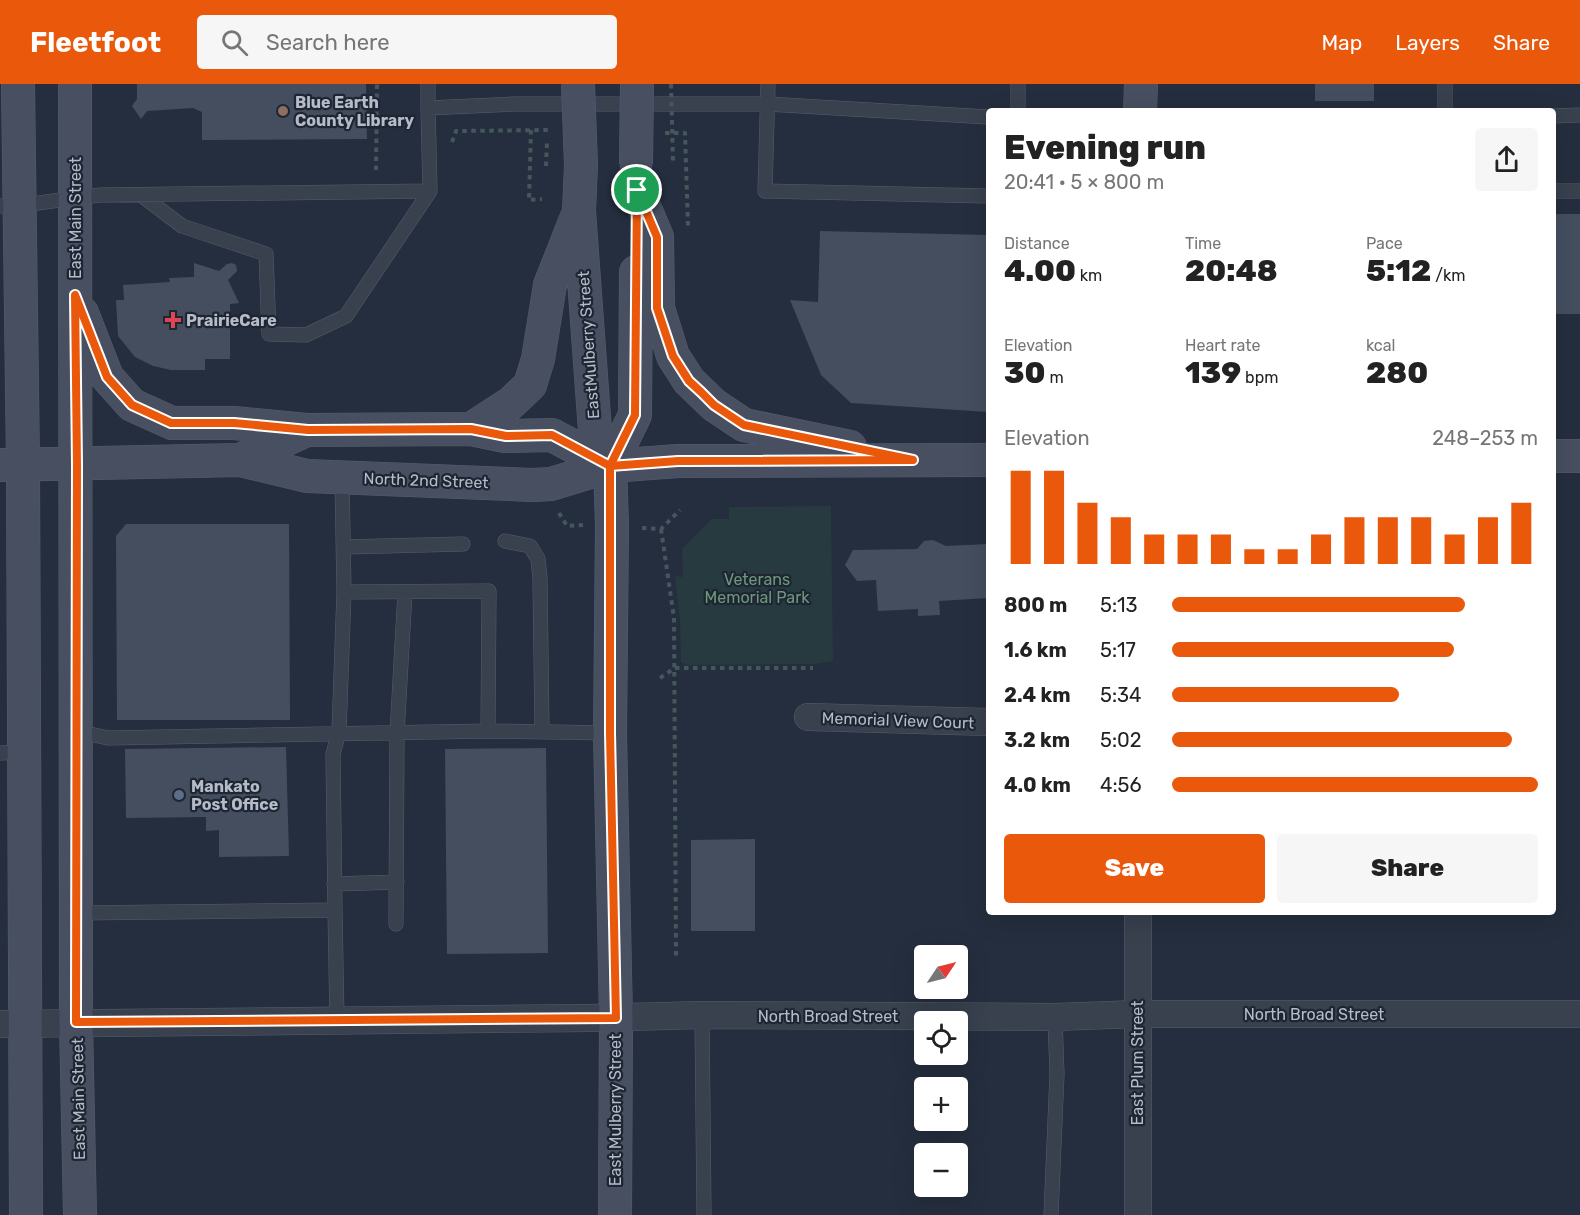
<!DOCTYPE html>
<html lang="en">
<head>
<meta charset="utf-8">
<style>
  :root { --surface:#fff; --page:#f6f6f6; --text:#222; --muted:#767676; --accent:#ea580c }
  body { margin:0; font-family:Rubik,sans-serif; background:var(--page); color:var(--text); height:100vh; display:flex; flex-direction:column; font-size:22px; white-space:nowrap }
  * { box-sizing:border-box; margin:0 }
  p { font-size:20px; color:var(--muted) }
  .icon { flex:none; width:33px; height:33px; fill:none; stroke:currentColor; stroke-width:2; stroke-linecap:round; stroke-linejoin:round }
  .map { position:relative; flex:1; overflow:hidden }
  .drawer { position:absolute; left:986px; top:24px; width:570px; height:807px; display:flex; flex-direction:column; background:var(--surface); border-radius:6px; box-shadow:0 6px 24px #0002 }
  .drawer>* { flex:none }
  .needle { width:39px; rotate:55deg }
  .controls { position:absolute; left:914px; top:861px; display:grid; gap:12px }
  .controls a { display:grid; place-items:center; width:54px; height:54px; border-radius:6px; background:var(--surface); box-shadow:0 6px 24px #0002; font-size:30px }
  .pin { position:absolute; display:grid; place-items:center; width:51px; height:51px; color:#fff; margin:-26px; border:3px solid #fff; border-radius:50%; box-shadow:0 2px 6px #0007 }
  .round { display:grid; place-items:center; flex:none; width:63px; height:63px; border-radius:6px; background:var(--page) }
  .head { display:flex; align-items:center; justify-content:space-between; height:102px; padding:0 18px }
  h1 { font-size:33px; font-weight:800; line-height:45px }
  .stats { display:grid; grid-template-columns:repeat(3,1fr); gap:9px; height:102px; padding:6px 18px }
  .stats div { display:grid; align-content:center }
  .stats b { font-size:30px; font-weight:800 }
  .stats small { font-size:16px; font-weight:400 }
  .stats p { font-size:16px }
  .chart { height:168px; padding:12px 18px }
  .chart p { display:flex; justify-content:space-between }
  .chart svg { width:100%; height:108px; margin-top:6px; stroke:var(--accent); stroke-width:6 }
  .action { display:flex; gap:12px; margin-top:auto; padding:12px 18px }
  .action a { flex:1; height:69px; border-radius:6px; background:var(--accent); color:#fff; font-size:24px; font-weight:800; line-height:69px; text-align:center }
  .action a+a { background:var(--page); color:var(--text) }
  ul { padding:0 18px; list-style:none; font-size:20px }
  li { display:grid; grid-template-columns:96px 72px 1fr; align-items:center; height:45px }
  li i { height:15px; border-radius:8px; background:var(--accent) }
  header { display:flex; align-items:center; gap:36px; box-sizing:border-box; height:84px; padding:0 30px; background:var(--accent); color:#fff }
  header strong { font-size:28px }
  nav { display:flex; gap:33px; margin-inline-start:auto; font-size:21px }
  .search { width:420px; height:54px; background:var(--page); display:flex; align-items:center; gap:15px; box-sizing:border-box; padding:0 21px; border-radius:6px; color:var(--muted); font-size:22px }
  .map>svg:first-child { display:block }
  .green { fill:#273a3f }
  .building { fill:#444e5f }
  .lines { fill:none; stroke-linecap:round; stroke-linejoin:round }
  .lane-casing { stroke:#575e6c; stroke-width:15 }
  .street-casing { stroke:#575e6c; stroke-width:28 }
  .secondary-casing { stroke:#575e6c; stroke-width:34 }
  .path { stroke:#45575c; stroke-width:4; stroke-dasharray:4.5 4.5; stroke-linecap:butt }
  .lane { stroke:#39404e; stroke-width:14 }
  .street { stroke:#39404e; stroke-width:27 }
  .secondary { stroke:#474f60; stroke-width:33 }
  .secondary-bridge-casing { stroke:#575e6c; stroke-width:34; stroke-linecap:butt }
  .path-bridge { stroke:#45575c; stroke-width:4; stroke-dasharray:4.5 4.5; stroke-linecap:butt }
  .secondary-bridge { stroke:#474f60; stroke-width:33 }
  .route-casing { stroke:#fff; stroke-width:12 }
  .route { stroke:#ea580c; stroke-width:8 }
  .education-dot { fill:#8d6e63; stroke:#1e2533; stroke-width:2 }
  .health-dot { fill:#e0444e; stroke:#1e2533; stroke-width:2 }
  .service-dot { fill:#5c6f8a; stroke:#1e2533; stroke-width:2 }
  .labels { text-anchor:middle; stroke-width:4.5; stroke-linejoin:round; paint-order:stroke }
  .poi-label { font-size:16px; font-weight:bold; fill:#b5bbc9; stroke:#1e2533; text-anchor:start }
  .street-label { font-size:16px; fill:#b5bbc9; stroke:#1e2533 }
  .park-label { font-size:16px; fill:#6d997a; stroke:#1e2533 }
</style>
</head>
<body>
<header>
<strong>Fleetfoot</strong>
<div class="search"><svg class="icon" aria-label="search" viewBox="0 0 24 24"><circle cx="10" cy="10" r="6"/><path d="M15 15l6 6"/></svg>Search here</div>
<nav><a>Map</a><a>Layers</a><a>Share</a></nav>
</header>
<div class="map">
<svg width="1580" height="1131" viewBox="0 0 1580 1131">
  <rect width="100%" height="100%" fill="#252e3e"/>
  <path class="green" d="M 831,422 L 833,577 L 815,580 L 687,581 L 681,578 L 680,536 L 675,492 L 683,493 L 682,465 L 712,435 L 729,435 L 729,423 Z"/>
  <path class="building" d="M 137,0 L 366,0 L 367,55 L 202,56 L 202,28 L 193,24 L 147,27 L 141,35 L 132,22 L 137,15 Z
    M 1315,0 L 1374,0 L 1374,17 L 1315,17 Z
    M 1552,130 L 1580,130 L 1580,230 L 1552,230 Z
    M 820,147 L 988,151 L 988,328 L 851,319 L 821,291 L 790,216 L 818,218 Z
    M 194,179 L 219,187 L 227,180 L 232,179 L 236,181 L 237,187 L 228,196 L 239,219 L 230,220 L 230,275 L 205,275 L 205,286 L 171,286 L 153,282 L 135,273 L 118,252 L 116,216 L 124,216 L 123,201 L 170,198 L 169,194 L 194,193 Z
    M 126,440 L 289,440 L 290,636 L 117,636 L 116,452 Z
    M 933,456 L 946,462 L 988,460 L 988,514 L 939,517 L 940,531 L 918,532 L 918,525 L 878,527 L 876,496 L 857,497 L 845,481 L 853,466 L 917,465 L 924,457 Z
    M 286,663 L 289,772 L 219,773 L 219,746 L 206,747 L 206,733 L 126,734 L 125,665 Z
    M 546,664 L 548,869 L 447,870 L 445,665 Z
    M 755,755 L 755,847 L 691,847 L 691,756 Z"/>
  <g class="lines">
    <g class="lane-casing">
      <path id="lane" d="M 428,0 L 428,24 L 514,20 L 767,20 L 988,33
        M 768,0 L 765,107 L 988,112
        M 1018,27 L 1018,0
        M 1445,27 L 1445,0
        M 1552,32 L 1580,31
        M 1552,107 L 1580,107
        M 141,111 L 182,142 L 266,170 L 269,250 L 306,251 L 346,232 L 430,107
        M 0,122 C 34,122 68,113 102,111 L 430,107 L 428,24
        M 505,457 L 530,462 L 538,475 L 540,494 L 542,648
        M 344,463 L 463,460
        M 344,508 L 489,507 L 488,647
        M 76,647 L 108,654 L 488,647 L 610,649
        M 0,669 L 24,668
        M 334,800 L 397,798
        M 335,826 L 337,936
        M 76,829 L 335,826 L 333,670 L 339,648 L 344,508 L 342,393
        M 396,840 L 397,650 L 405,508
        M 702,931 L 704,1131
        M 1051,1131 L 1057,990 L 1055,933"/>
    </g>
    <g class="street-casing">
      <path id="street" d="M 808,633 L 988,638
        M 0,940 L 591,934 L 702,931 L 1055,933 L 1137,930 L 1580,930
        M 1138,1131 L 1138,828"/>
    </g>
    <g class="secondary-casing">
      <path id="secondary" d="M 18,0 L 23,381 L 26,1131
        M 75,0 L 76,938 L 80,1131
        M 1140,27 L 1141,0
        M 581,81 L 579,127 L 595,347 L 610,382 L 612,441 L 610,649 L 616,934 L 615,1131
        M 637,106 L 657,153 L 658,224 L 673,272 L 689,297 L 714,321 L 744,341 L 850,363
        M 82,229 L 107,293 L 132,321 L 172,339 L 234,339 L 306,346
        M 471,345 L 511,319 L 530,301 L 538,275 L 550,201 L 576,135
        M 1552,372 L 1580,372
        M 240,376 L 307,346 L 471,345 L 505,352 L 552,351 L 610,382
        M 2,381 L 240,376 L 307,392 L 533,401 L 551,400 L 610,382 L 678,377 L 988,376
        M 610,382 L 635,331 L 636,188"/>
    </g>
    <path class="path" d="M 531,46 L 529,116 L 542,115
      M 665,49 L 685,49 L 688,142
      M 452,58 L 456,47 L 550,46
      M 376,86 L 377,0
      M 559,429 L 567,442 L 583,441
      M 642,444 L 661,445 L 680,426
      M 661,445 L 674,534 L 676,874
      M 660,594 L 675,584 L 813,584"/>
    <use href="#lane" class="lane"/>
    <use href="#street" class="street"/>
    <use href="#secondary" class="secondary"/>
    <g class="secondary-bridge-casing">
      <path id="secondary-bridge" d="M 578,0 L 581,81
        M 636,80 L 637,0"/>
    </g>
    <path class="path-bridge" d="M 671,0 L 673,78
      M 546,82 L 547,58"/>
    <use href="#secondary-bridge" class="secondary-bridge"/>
  </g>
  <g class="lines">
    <g class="route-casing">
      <path id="route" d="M 637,106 L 635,331 L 610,382 L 552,351 L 506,352 L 471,345 L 308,346 L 234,339 L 171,339 L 132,321 L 107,293 L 75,211 L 77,381 L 76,938 L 616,934 L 610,649 L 610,382 L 678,377 L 913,376 L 744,341 L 714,321 L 701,308 L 689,297 L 673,272 L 657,224 L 657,153 L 637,106"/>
    </g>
    <use href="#route" class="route"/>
  </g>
  <circle class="education-dot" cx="283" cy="27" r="6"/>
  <path class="health-dot" d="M170 227h6v6h6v6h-6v6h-6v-6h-6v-6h6z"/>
  <circle class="service-dot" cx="179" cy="711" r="6"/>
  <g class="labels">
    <g class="poi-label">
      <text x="295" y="24">Blue Earth<tspan x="295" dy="18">County Library</tspan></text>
      <text x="186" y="242">PrairieCare</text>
      <text x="191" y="708">Mankato<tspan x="191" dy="18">Post Office</tspan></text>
    </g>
    <g class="street-label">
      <text transform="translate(75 134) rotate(-90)" y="6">East Main Street</text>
      <text transform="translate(588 261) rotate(-94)" y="6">EastMulberry Street</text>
      <text transform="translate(426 396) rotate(2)" y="6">North 2nd Street</text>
      <text transform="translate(898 636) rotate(2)" y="6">Memorial View Court</text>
      <text x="1314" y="936">North Broad Street</text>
      <text x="828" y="938">North Broad Street</text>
      <text transform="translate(1137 979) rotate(-90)" y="6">East Plum Street</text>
      <text transform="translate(78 1015) rotate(-91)" y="6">East Main Street</text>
      <text transform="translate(615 1026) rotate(-90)" y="6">East Mulberry Street</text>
    </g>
    <g class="park-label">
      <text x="757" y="501">Veterans<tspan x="757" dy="18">Memorial Park</tspan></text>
    </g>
  </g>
</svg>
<div class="controls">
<a><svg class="needle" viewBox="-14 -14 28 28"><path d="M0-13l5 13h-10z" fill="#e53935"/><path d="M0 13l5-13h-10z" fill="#767676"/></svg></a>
<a><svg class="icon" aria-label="locate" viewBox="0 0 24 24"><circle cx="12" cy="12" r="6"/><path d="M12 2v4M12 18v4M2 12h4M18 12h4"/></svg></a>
<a>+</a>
<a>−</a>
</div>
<div class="pin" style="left:637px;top:106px;background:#1e9e55"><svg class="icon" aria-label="arrive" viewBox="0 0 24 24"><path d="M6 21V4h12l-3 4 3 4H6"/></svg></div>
<section class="drawer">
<div class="head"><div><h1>Evening run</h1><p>20:41 · 5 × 800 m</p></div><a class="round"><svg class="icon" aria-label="share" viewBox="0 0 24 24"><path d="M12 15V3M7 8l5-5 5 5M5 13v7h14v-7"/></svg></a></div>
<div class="stats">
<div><p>Distance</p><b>4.00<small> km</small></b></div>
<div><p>Time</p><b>20:48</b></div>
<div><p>Pace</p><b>5:12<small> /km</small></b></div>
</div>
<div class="stats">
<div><p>Elevation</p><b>30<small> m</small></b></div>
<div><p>Heart rate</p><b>139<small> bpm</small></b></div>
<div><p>kcal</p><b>280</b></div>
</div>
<div class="chart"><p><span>Elevation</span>248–253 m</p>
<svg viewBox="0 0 160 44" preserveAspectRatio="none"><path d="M5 44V6M15 44V6M25 44V19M35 44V25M45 44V32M55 44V32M65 44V32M75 44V38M85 44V38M95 44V32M105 44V25M115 44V25M125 44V25M135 44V32M145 44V25M155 44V19"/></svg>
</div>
<ul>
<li><b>800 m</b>5:13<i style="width:80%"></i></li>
<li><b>1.6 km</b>5:17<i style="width:77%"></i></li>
<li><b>2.4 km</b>5:34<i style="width:62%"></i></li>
<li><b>3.2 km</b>5:02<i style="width:93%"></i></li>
<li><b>4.0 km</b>4:56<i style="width:100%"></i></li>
</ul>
<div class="action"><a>Save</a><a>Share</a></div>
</section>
</div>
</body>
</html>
